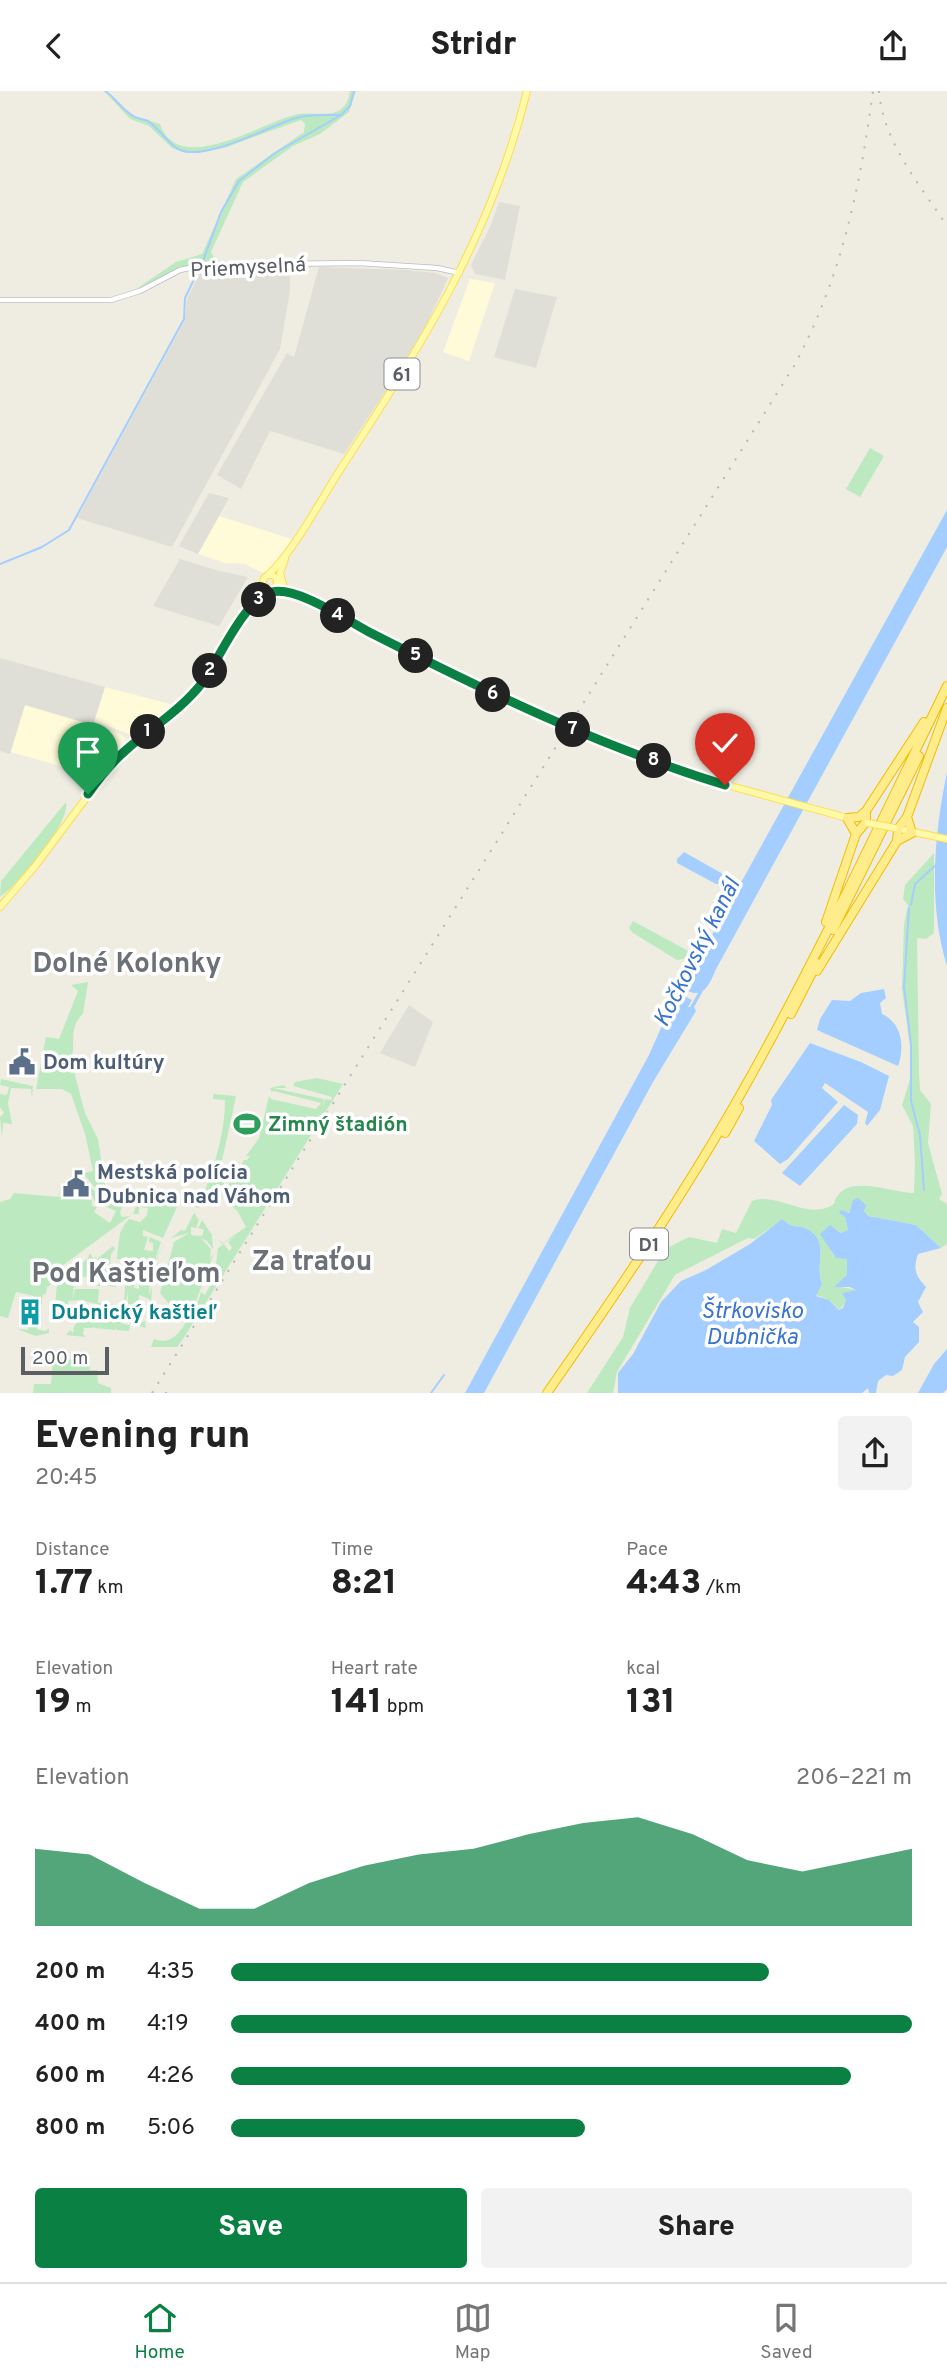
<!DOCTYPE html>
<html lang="en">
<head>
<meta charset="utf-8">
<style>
  :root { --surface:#fff; --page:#f2f2f2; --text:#222; --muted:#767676; --line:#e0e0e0; --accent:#0b8043 }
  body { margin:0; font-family:Overpass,sans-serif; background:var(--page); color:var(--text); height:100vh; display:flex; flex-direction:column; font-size:26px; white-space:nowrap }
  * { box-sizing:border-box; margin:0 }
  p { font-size:23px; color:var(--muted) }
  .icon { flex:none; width:38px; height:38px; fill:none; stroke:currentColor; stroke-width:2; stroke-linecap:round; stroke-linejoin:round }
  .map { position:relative; height:1302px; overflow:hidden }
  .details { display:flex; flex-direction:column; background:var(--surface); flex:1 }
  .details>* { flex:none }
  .scale { position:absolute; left:21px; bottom:18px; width:88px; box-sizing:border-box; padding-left:7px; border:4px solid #5b5e65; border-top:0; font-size:19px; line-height:24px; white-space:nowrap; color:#5b5e65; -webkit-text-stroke:5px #fff; paint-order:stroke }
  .pin { position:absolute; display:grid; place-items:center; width:60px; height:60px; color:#fff; margin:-72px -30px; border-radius:50% 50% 50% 0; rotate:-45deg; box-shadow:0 0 7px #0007 }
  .pin .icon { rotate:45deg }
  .km { position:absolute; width:35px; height:35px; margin:-18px; border-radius:50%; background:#222; color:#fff; font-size:19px; line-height:35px; text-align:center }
  .round { display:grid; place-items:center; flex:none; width:74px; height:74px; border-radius:7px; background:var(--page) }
  .head { display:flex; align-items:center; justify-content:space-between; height:119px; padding:0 35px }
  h1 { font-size:38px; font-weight:800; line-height:52px }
  .figures { display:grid; grid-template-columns:repeat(3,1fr); gap:10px; height:119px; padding:7px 35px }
  .figures div { display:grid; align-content:center }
  .figures b { font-size:35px; font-weight:800 }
  .figures small { font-size:19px; font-weight:400 }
  .figures p { font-size:19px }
  .chart { height:196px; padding:14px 35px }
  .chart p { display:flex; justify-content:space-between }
  .chart svg { width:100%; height:126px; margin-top:7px; fill:var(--accent); opacity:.7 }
  .primary-button { display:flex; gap:14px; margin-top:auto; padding:14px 35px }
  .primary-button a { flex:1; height:80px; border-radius:7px; background:var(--accent); color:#fff; font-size:28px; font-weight:800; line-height:80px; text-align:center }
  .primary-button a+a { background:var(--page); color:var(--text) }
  ul { padding:0 35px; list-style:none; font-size:23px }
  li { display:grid; grid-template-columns:112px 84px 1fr; align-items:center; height:52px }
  li i { height:18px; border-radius:9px; background:var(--accent) }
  header { display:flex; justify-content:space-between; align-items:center; height:91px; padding:0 35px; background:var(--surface); font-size:32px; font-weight:800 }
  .menu { display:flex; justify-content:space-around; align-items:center; height:98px; border-top:2px solid var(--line); background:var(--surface); font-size:19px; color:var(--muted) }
  .menu a { display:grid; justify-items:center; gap:4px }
  .menu .on { color:var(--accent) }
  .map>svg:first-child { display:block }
  .commercial { fill:#fffad8 }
  .industrial { fill:#dfdfd7 }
  .green { fill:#bde9c1 }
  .water { fill:#a3ceff }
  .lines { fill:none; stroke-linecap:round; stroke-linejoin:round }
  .stream { stroke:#a3ceff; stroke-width:2 }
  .canal { stroke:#a3ceff; stroke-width:3.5 }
  .minor-casing { stroke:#babcc3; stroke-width:6 }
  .major-casing { stroke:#fedd4d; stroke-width:8 }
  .highway-casing { stroke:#f2bd00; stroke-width:10 }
  .minor { stroke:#fff; stroke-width:4.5 }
  .major { stroke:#fff9a8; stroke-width:6 }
  .highway { stroke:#ffec8a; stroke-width:8 }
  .rail { stroke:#b6b7b8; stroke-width:2; stroke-dasharray:2 9; stroke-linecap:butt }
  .major-bridge-casing { stroke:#fedd4d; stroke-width:8; stroke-linecap:butt }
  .major-bridge { stroke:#fff9a8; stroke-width:6 }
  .route-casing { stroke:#fff; stroke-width:14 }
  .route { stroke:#0b8043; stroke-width:9 }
  .labels { text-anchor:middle; stroke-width:7; stroke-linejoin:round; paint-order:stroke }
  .shield { fill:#fff; stroke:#8c8e93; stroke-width:2 }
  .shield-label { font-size:19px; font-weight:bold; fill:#5b5e65 }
  .street-label { font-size:21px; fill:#5b5e65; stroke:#fff }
  .service-label { font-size:21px; font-weight:bold; fill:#4e5e75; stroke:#fff; text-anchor:start }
  .leisure-label { font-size:21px; font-weight:bold; fill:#27864d; stroke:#fff; text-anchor:start }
  .culture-label { font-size:21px; font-weight:bold; fill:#0d838f; stroke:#fff; text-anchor:start }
  .water-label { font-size:23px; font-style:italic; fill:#3a74ce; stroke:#fff }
  .district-label { font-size:28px; font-weight:bold; fill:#6c7077; stroke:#fff }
</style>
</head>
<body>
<header><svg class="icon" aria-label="back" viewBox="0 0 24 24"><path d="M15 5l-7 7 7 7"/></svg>Stridr<svg class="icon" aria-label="share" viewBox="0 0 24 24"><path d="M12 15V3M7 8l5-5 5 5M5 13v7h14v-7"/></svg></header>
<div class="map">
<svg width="947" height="1302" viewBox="0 0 947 1302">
  <rect width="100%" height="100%" fill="#efede2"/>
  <path class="commercial" d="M 470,188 L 495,192 L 469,270 L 443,261 Z
    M 219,425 L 292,448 L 273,478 L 265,483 L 245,473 L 225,472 L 198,463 Z
    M 105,596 L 170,613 L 175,616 L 138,643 L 132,644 L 94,630 Z
    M 25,614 L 120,643 L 125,647 L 125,653 L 96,685 L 10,661 Z"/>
  <path class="industrial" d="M 499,111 L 520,115 L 505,189 L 475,183 L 471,174 L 491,134 Z
    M 203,176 L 287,176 L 290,181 L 290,200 L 280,258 L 172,456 L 77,427 L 185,229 L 187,208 Z
    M 319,176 L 405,179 L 435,182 L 448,187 L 420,248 L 344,363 L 270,340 L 241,398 L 217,384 L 287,262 L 294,266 Z
    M 515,198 L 557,206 L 536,277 L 494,266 Z
    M 209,402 L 229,407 L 198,463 L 179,455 Z
    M 180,468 L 219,480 L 248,486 L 219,535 L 153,515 Z
    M 0,567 L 105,596 L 93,634 L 25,614 L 10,663 L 0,660 Z
    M 409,914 L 433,931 L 415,976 L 380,962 Z"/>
  <path class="green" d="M 104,0 L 134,25 L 160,33 C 179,87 261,31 298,23 C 310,21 325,25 336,21 C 345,18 349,9 350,0 L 356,0 L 349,21 L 320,43 L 293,55 L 243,91 L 211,161 L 216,170 C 185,172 164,185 136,198 L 176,171 L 202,163 L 236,88 L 304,41 L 305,33 L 301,29 L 224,57 L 186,62 L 172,57 L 149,35 L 130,28 Z
    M 870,357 L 884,365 L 860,406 L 846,398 Z
    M 66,711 C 71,732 18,794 0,806 L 1,790 Z
    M 934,762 L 934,842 L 926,848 L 917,847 L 919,981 L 920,999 L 931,1013 L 928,1052 L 942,1103 L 939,1108 L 947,1113 L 947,1153 L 941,1157 L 916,1134 L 868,1125 L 864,1120 L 853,1115 L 845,1126 L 848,1139 L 842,1142 L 833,1136 L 821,1143 L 834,1165 L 847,1167 L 847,1184 L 841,1196 L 857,1199 L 852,1201 L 840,1219 L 829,1209 L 816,1204 L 822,1193 C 814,1172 831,1151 807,1138 C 797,1133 794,1139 782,1129 L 754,1148 L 748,1147 L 675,1184 L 617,1281 L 613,1302 L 587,1302 L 623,1246 L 630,1217 L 665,1158 L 689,1146 L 717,1152 L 722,1138 L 736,1142 L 752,1110 C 779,1100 807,1131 834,1113 C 843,1080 890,1102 914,1102 L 915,1072 L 913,1035 L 902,1014 L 911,985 L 910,955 L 902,898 L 904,834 L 908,814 L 903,808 L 905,794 Z
    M 633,830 L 692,862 L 688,867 L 677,869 L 633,842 L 629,837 Z
    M 88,891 L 83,923 C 67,937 77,953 71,969 L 85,1022 L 98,1048 L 106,1100 L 117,1103 L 108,1109 C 95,1103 93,1088 80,1083 L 93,1080 L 85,1043 L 71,1003 L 62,998 L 36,998 L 46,946 L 59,948 L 78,900 L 71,894 Z
    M 317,987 L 343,993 L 183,1248 L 177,1256 L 151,1256 L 154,1248 C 172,1255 181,1240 189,1226 L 189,1224 L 171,1221 L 171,1218 L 163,1212 L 177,1217 L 190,1214 L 170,1214 L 160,1202 L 174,1151 L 189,1142 L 171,1147 L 181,1139 L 185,1140 L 194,1122 L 199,1129 L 196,1137 L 191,1136 L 191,1144 L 202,1145 L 204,1139 L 198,1137 L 202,1129 L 212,1144 L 213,1158 L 207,1150 L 201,1147 L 211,1158 L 210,1168 L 214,1162 L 195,1213 L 197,1214 L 201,1201 L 205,1204 L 220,1176 L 216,1174 L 218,1157 L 224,1153 L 229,1160 L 232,1157 L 228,1151 L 236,1145 L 222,1153 L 218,1149 L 223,1152 L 246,1136 L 238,1121 L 232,1115 L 233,1112 L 230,1113 L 222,1104 L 244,1069 L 247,1069 L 250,1065 L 246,1065 L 259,1047 L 269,1005 L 271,1008 L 316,1018 L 321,1012 L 273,1000 L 272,1002 L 270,997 L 284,994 L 286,997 L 273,997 L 324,1008 L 323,1017 L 325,1008 L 331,1009 L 332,1006 L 293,995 L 295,991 Z
    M 1,988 L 33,995 L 32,1008 L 31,998 L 11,997 L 8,1012 L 12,1033 L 3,1032 L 2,1047 L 0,1026 L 4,1022 L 0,1016 L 0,1003 L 7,1004 L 9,996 L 0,994 Z
    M 237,1001 L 218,1088 L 224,1091 L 224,1096 L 218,1104 L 198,1117 L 193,1115 L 196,1108 L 192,1106 L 204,1102 C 215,1073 225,1041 225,1009 L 213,1008 L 213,1003 L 236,1005 Z
    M 72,1085 L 79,1086 L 83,1095 L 82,1105 L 78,1105 L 78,1108 L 92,1109 L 92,1115 L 97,1116 L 94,1121 L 110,1132 L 116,1120 L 95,1111 L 83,1088 L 105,1111 L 113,1111 L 122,1103 L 126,1103 L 120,1122 L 122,1126 L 130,1125 L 62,1175 L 52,1193 L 47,1196 L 46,1203 L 43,1203 L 38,1233 L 35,1233 L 38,1239 L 46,1240 L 49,1237 L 49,1242 L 36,1245 L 17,1238 L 28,1239 L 31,1225 L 34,1223 L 31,1220 L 34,1205 L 16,1201 L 8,1227 L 0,1225 L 0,1111 L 10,1108 L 14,1102 L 58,1106 L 60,1097 L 59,1106 L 69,1106 L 71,1102 L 71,1106 L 76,1106 L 79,1089 Z
    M 142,1106 L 178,1114 L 163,1147 L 143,1139 L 143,1145 L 148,1146 L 144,1159 L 153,1160 L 153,1152 L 149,1151 L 150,1146 L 161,1151 L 154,1172 L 164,1151 L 151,1181 L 143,1180 L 144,1173 L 140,1178 L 141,1169 L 136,1169 L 134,1197 L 139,1198 L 139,1188 L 142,1194 L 143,1186 L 150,1187 L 149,1204 L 152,1196 L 151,1213 L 149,1208 L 139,1204 L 137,1233 L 145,1230 L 146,1237 L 127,1231 L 128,1201 L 123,1224 L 125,1195 L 129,1194 L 126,1194 L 126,1189 L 123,1188 L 123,1192 L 116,1192 L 116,1196 L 103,1194 L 106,1184 L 101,1183 L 103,1189 L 100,1195 L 96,1195 L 99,1193 L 100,1187 L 90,1187 L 89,1183 L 88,1186 L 82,1186 L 81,1183 L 80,1186 L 71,1186 L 70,1191 L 74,1192 L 69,1193 L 74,1195 L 72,1209 L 75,1198 L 99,1198 L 98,1212 L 115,1213 L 117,1226 L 125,1225 L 122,1239 L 123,1233 L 130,1234 L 129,1240 L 116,1239 L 116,1235 L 115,1239 L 94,1237 L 94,1235 L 93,1237 L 84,1237 L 83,1243 L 86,1246 L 66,1244 L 70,1239 L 73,1242 L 74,1235 L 79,1229 L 70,1228 L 70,1222 L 60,1219 L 71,1221 L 73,1226 L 95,1227 L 96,1221 L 79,1221 L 79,1217 L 96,1218 L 97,1213 L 79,1209 L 68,1210 L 68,1215 L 55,1214 L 57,1193 L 88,1167 L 90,1162 L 93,1167 L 96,1166 L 98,1171 L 98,1167 L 113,1155 L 115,1158 L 111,1163 L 110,1176 L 125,1178 L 125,1169 L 117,1168 L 116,1174 L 120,1142 L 125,1134 L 119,1140 L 129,1128 L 140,1131 L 147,1124 L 148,1117 L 139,1116 L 139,1123 L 133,1123 L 139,1107 L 144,1110 L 145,1107 Z
    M 80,1268 L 80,1275 L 90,1274 L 90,1279 L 97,1279 L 98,1292 L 111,1297 L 111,1302 L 33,1302 L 34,1293 L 51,1293 L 53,1269 Z"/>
  <path class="water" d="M 947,419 L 947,456 L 715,880 C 709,896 702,908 686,899 L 691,890 L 691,882 Z
    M 947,681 L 947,875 C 928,813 934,744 947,681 Z
    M 684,761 L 723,783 L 720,793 L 716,793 L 677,772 L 677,768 Z
    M 884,898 L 886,907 L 880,912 L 882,923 C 902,932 905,956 898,975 L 817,939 L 820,928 L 832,909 L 850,910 L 861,902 Z
    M 682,904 L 692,909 L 688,916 L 694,916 L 696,920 L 653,991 L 484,1302 L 465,1302 L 649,964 L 673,910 L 675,905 L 680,908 Z
    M 810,952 L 861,971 L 889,985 L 880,1019 L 867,1035 L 865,1032 L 868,1021 L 825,992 L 822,997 L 838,1011 L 788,1068 L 780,1073 L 754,1050 L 772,1014 L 771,1009 Z
    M 844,1014 L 858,1024 L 857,1033 L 800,1095 L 782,1082 Z
    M 858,1107 L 866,1114 L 864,1120 L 868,1125 L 916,1134 L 941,1157 L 918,1163 C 913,1178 915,1184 926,1196 L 918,1211 L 923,1221 L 913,1231 L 919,1236 L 919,1251 L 905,1266 L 902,1279 L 893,1285 L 886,1284 L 878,1290 L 876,1302 L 869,1302 L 868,1297 L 862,1302 L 618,1302 L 618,1282 L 633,1263 L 661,1211 L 681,1190 L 706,1179 L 750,1153 L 782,1128 C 794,1139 797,1133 807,1138 C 831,1151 814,1172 822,1193 L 816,1205 L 829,1209 L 839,1219 L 843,1217 L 846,1209 L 842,1202 L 856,1199 L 850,1196 L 834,1196 L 847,1184 L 847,1168 L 836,1167 L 820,1143 L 830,1134 L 841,1142 L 848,1139 L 845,1126 L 839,1122 L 841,1119 L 849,1122 L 853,1109 Z
    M 947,1258 L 947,1298 L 943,1302 L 918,1302 L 934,1273 Z"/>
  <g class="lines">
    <path class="stream" d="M 105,0 C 115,6 122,19 133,25 C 137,28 144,28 148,30 C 154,33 168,51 175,56 C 198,75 267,36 293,28 C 308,23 324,24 341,24
      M 196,172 L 203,170 L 221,121 L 239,90 L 275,62 L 341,24 L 350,15 L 354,0
      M 161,187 L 195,172
      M 0,473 L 42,456 L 69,439 L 184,228 L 185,207 L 203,170
      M 911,814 L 915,793 L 937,773
      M 909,817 L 904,896 L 911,954 L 911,1010 L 920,1044 L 924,1099
      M 431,1302 L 444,1284"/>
    <path class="canal" d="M 691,918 L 701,900"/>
    <g class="minor-casing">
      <path id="minor" d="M 0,209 L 111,209 L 140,200 L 180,179 L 203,174 L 359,172 L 437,177 L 460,182"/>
    </g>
    <g class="major-casing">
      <path id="major" d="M 268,484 C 294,460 320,410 340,379 C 421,255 491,146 527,0
        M263 491a7 7 0 1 1 14 0a7 7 0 1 1-14 0Z
        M 277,490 L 292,502 L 486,600 L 561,634
        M 283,493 L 280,482 L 285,468
        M 255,512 L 273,501 L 289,502
        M 579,642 L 716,691 L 851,728
        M 895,737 L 947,748
        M 0,816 L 36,774 L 113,671 L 179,616 L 202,592 L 263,492"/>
    </g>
    <g class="highway-casing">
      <path id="highway" d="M 856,743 L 847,727 L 859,726 L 866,720 L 924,631
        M 897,750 L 898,738 L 907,726 L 947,617
        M 826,831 L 856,743 L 866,731 L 866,720
        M 833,839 L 919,665
        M 817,880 L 897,750 L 912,742 L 907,726
        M 791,923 L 817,872
        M 725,1042 L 739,1017
        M 547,1302 C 616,1203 684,1104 743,999 C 817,868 881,730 947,595"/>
    </g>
    <use href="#minor" class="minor"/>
    <use href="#major" class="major"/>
    <use href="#highway" class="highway"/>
    <path class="rail" d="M 879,0 C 883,51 920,94 947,135
      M 152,1302 L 794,275 C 841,188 860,97 873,0
      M 166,1302 L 166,1301"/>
    <g class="major-bridge-casing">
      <path id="major-bridge" d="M 561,634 L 579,642
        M 868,732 L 895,737"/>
    </g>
    <use href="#major-bridge" class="major-bridge"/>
  </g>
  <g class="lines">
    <g class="route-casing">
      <path id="route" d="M 88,703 C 99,687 111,672 126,659 C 151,637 181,619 202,592 C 219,569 244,508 272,501 C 297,495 346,529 369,541 C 485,600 601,656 725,694"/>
    </g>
    <use href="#route" class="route"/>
  </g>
  <defs>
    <g id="civic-bare" transform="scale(2.1)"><path d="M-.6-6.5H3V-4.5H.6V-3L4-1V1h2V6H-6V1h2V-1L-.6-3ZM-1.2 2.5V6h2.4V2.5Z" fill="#5c6f8a" stroke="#fff" stroke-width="2.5" paint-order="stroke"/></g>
    <g id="stadium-bare" transform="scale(2.1)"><path d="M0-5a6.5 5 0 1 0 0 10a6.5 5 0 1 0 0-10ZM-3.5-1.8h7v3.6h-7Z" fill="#2e9e5b" stroke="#fff" stroke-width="2.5" paint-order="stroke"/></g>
    <g id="building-bare" transform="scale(2.1)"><path d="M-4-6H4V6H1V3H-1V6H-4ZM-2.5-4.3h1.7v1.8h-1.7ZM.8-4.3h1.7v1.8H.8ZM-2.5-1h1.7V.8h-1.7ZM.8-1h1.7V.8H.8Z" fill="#0f9aa8" stroke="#fff" stroke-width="2.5" paint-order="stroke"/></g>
  </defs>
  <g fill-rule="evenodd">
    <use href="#civic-bare" x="22" y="971"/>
    <use href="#stadium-bare" x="247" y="1033"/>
    <use href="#civic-bare" x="76" y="1093"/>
    <use href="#building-bare" x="30" y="1221"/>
  </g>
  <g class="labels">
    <g class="shield">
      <rect x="384.5" y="267.5" width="35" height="31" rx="5"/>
      <rect x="630" y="1137.5" width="38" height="31" rx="5"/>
    </g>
    <g class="shield-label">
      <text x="402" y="290">61</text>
      <text x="649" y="1160">D1</text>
    </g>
    <g class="street-label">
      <text transform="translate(248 176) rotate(-3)" y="7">Priemyselná</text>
    </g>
    <g class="service-label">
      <text x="43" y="978">Dom kultúry</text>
      <text x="97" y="1088">Mestská polícia<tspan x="97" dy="24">Dubnica nad Váhom</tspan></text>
    </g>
    <g class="leisure-label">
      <text x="268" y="1040">Zimný štadión</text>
    </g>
    <g class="culture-label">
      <text x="51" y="1228">Dubnický kaštieľ</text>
    </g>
    <g class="water-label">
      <text transform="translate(696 861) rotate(-63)" y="8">Kočkovský kanál</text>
      <text x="752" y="1227">Štrkovisko<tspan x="752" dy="26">Dubnička</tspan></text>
    </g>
    <g class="district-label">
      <text x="127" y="881">Dolné Kolonky</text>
      <text x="312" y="1179">Za traťou</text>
      <text x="126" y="1191">Pod Kaštieľom</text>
    </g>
  </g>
</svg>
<div class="scale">200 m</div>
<div class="pin" style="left:88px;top:703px;background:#1e9e55"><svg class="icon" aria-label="arrive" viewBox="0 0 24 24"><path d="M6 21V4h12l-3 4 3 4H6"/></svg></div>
<div class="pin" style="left:725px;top:694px;background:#d93025"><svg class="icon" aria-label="check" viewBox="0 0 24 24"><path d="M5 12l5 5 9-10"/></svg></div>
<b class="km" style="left:148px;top:641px">1</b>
<b class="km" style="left:210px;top:580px">2</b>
<b class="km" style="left:259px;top:509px">3</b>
<b class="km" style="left:338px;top:525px">4</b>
<b class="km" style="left:416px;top:565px">5</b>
<b class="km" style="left:493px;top:604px">6</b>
<b class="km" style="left:573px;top:639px">7</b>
<b class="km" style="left:654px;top:670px">8</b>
</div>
<section class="details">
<div class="head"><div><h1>Evening run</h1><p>20:45</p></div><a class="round"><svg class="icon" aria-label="share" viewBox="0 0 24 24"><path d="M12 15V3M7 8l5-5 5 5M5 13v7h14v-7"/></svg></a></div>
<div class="figures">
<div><p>Distance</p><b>1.77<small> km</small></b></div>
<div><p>Time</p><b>8:21</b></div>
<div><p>Pace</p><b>4:43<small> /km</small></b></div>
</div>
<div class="figures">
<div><p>Elevation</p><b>19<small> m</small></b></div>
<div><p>Heart rate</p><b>141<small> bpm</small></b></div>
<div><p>kcal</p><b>131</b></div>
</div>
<div class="chart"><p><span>Elevation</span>206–221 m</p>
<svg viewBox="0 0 160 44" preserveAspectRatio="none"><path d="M0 44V17L10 19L20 29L30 38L40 38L50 29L60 23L70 19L80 17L90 12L100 8L110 6L120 12L130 21L140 25L150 21L160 17V44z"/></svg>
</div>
<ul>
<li><b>200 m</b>4:35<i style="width:79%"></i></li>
<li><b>400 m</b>4:19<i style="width:100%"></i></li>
<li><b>600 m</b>4:26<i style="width:91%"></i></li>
<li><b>800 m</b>5:06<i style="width:52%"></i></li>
</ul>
<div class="primary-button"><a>Save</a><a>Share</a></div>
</section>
<nav class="menu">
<a class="on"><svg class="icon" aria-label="home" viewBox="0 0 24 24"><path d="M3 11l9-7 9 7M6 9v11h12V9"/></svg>Home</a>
<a><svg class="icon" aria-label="map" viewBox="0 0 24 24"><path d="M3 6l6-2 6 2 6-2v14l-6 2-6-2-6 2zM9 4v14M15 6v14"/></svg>Map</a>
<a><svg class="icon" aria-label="saved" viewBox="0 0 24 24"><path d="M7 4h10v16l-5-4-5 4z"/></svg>Saved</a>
</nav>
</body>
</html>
